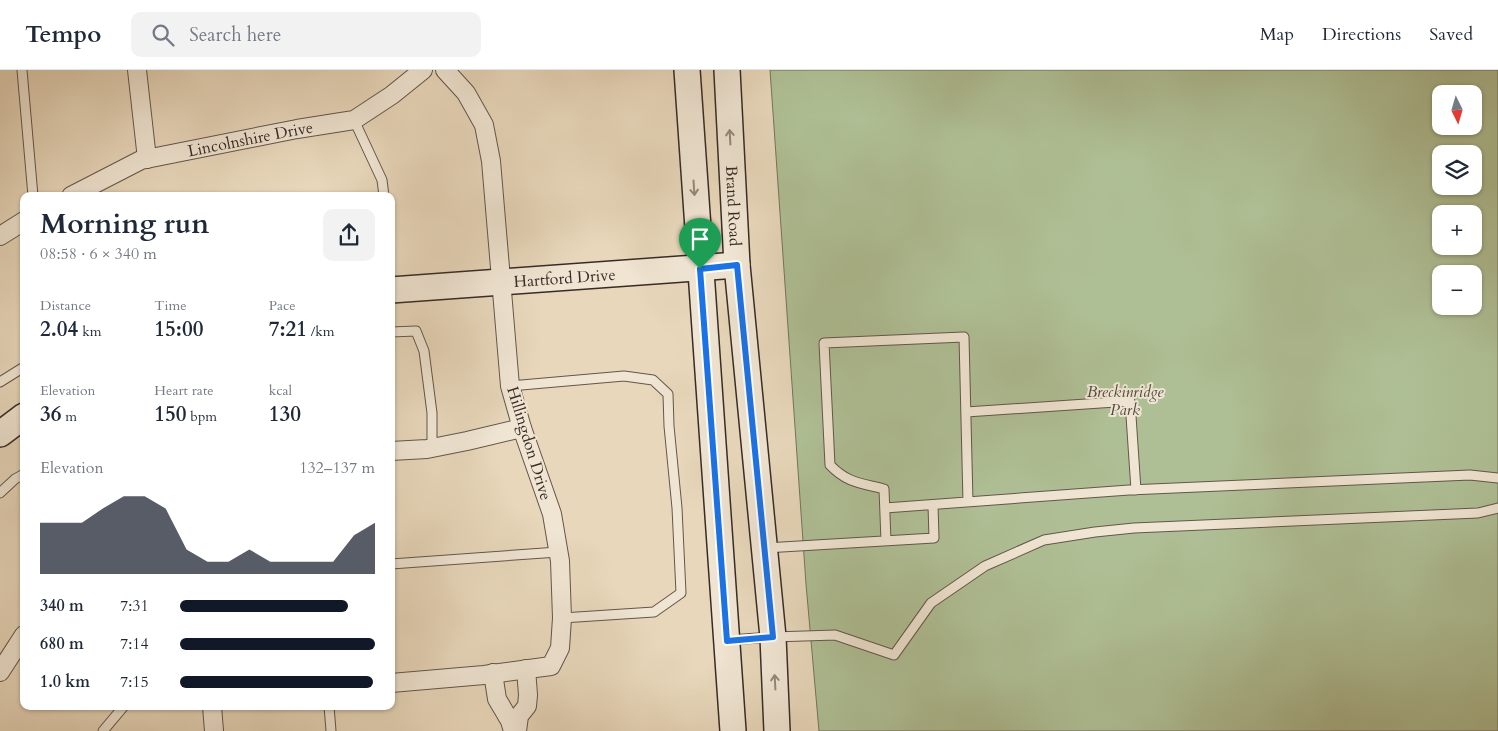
<!DOCTYPE html>
<html lang="en">
<head>
<meta charset="utf-8">
<style>
  :root { --surface:#fff; --page:#f2f2f3; --text:#1f2937; --muted:#747a83; --line:#e0e1e3; --accent:#111827 }
  body { margin:0; font-family:Cardo,serif; background:var(--page); color:var(--text); height:100vh; display:flex; flex-direction:column; font-size:19px; white-space:nowrap }
  * { box-sizing:border-box; margin:0 }
  p { font-size:16px; color:var(--muted) }
  .icon { flex:none; width:28px; height:28px; fill:none; stroke:currentColor; stroke-width:2; stroke-linecap:round; stroke-linejoin:round }
  .map { position:relative; flex:1; overflow:hidden }
  .sheet { position:absolute; left:20px; top:122px; width:375px; height:518px; display:flex; flex-direction:column; background:var(--surface); border-radius:10px; box-shadow:0 1px 4px #0004 }
  .sheet>* { flex:none }
  .needle { width:32px; rotate:175deg }
  .tools { position:absolute; left:1432px; top:15px; display:grid; gap:10px }
  .tools a { display:grid; place-items:center; width:50px; height:50px; border-radius:10px; background:var(--surface); box-shadow:0 1px 4px #0004; font-size:25px }
  .pin { position:absolute; display:grid; place-items:center; width:42px; height:42px; color:#fff; margin:-51px -21px; border-radius:50% 50% 50% 0; rotate:-45deg; box-shadow:0 0 5px #0007 }
  .pin .icon { rotate:45deg }
  .round { display:grid; place-items:center; flex:none; width:52px; height:52px; border-radius:10px; background:var(--page) }
  .summary { display:flex; align-items:center; justify-content:space-between; height:85px; padding:0 20px }
  h1 { font-size:28px; font-weight:700; line-height:38px }
  .figures { display:grid; grid-template-columns:repeat(3,1fr); gap:8px; height:85px; padding:5px 20px }
  .figures div { display:grid; align-content:center }
  .figures b { font-size:21px; font-weight:700 }
  .figures small { font-size:14px; font-weight:400 }
  .figures p { font-size:14px }
  .chart { height:140px; padding:10px 20px }
  .chart p { display:flex; justify-content:space-between }
  .chart svg { width:100%; height:90px; margin-top:5px; fill:var(--accent); opacity:.7 }
  ul { padding:0 20px; list-style:none; font-size:16px }
  li { display:grid; grid-template-columns:80px 60px 1fr; align-items:center; height:38px }
  li i { height:12px; border-radius:6px; background:var(--accent) }
  header { display:flex; align-items:center; gap:30px; box-sizing:border-box; height:70px; padding:0 25px; background:var(--surface); border-bottom:1px solid var(--line) }
  header strong { font-size:24px }
  nav { display:flex; gap:28px; margin-inline-start:auto; font-size:18px }
  .search { width:350px; height:45px; background:var(--page); display:flex; align-items:center; gap:12px; box-sizing:border-box; padding:0 18px; border-radius:10px; color:var(--muted); font-size:19px }
  .map>svg:first-child { display:block }
  .park { fill:#afbf95; stroke:#73755e; fill-rule:evenodd }
  .lines { fill:none; stroke-linecap:round; stroke-linejoin:round }
  .lane-casing { stroke:#63564b; stroke-width:11 }
  .street-casing { stroke:#63564b; stroke-width:20 }
  .secondary-casing { stroke:#372b26; stroke-width:28 }
  .lane { stroke:#f0e5d3; stroke-width:9 }
  .street { stroke:#f0e5d3; stroke-width:18 }
  .secondary { stroke:#f0e5d3; stroke-width:25 }
  .oneway { stroke:#94887c }
  .route-casing { stroke:#fff; stroke-width:10 }
  .route { stroke:#1a73e8; stroke-width:6 }
  .labels { text-anchor:middle; stroke-width:4; stroke-linejoin:round; paint-order:stroke }
  .street-label { font-size:16px; fill:#372b26; stroke:#f0e5d3 }
  .park-label { font-size:16px; font-style:italic; fill:#4f493c; stroke:#f0e5d3 }
</style>
</head>
<body>
<header>
<strong>Tempo</strong>
<div class="search"><svg class="icon" aria-label="search" viewBox="0 0 24 24"><circle cx="10" cy="10" r="6"/><path d="M15 15l6 6"/></svg>Search here</div>
<nav><a>Map</a><a>Directions</a><a>Saved</a></nav>
</header>
<div class="map">
<svg width="1498" height="661" viewBox="0 0 1498 661">
  <rect width="100%" height="100%" fill="#e8d7bb"/>
  <filter id="stains"><feTurbulence type="fractalNoise" baseFrequency=".004" numOctaves="4"/><feColorMatrix values="0 0 0 0 .2 0 0 0 0 .09 0 0 0 0 .02 0 0 0 .5 -.17"/></filter>
  <radialGradient id="worn" r=".72"><stop offset=".6" stop-color="#630" stop-opacity="0"/><stop offset="1" stop-color="#630" stop-opacity=".3"/></radialGradient>
  <path class="park" d="M 770,0 L 1498,0 L 1498,661 L 819,661 L 806,514 ZM 1441,24 L 1474,24 L 1474,56 L 1441,56 ZM 1441,84 L 1474,84 L 1474,116 L 1441,116 ZM 1441,144 L 1474,144 L 1474,176 L 1441,176 ZM 1441,204 L 1474,204 L 1474,236 L 1441,236 Z"/>
  <g class="lines">
    <g class="lane-casing">
      <path id="lane" d="M 22,0 L 33,126
        M 354,50 L 382,110 L 384,126
        M 391,262 L 416,261 L 424,281 L 432,343 L 432,378
        M 0,312 L 24,297
        M 510,316 L 624,306 L 653,310 L 668,324 L 669,356 L 677,438 L 681,523 L 654,542 L 562,548
        M 966,342 L 1130,331 L 1136,420
        M 0,423 L 15,409 L 24,404
        M 885,438 L 1129,420 L 1470,405 L 1498,408
        M 886,471 L 884,419 C 861,413 847,413 830,395 L 824,273 L 964,267 L 968,432
        M 765,478 L 934,468 L 933,435
        M 391,494 L 558,482
        M 729,570 L 773,567 L 835,565 L 894,585 L 931,533 L 985,496 L 1044,470 L 1095,462 L 1134,458 L 1478,443 L 1498,438
        M 329,636 L 331,661
        M 103,661 L 124,636"/>
    </g>
    <g class="street-casing">
      <g id="street">
        <path d="M 137,0 L 147,89"/>
        <path id="s1" d="M 71,126 L 141,90 L 297,59 L 354,50 L 392,25 L 423,0"/>
        <path d="M 0,166 L 24,151"/>
        <path d="M 391,381 L 427,379 L 467,371 L 522,358"/>
        <path d="M 0,602 L 24,565"/>
        <path d="M 493,603 L 497,629 L 510,651 L 513,661"/>
        <path d="M 391,613 L 484,605 L 551,596 L 560,578 L 562,548 L 560,491 L 552,444 L 522,358 L 510,316 L 491,91 L 484,55 L 466,23 L 445,0"/>
        <path d="M 212,636 L 214,661"/>
        <path d="M 517,661 L 519,646 L 527,636 L 528,625 L 526,599"/>
      </g>
    </g>
    <g class="secondary-casing">
      <g id="secondary">
        <path d="M 687,0 L 733,661"/>
        <path id="s2" d="M 727,0 L 737,195 L 773,567 L 777,661"/>
        <path id="s3" d="M 391,220 L 737,195"/>
        <path d="M 0,364 L 24,346"/>
      </g>
    </g>
    <use href="#lane" class="lane"/>
    <use href="#street" class="street"/>
    <use href="#secondary" class="secondary"/>
  </g>
  <defs><path id="oneway-shaft" d="M-6 0H5M1.5-3L5.5 0L1.5 3" fill="none" stroke-width="1.6" stroke-linecap="round" stroke-linejoin="round" transform="scale(1.25)"/></defs>
  <g class="oneway">
    <use href="#oneway-shaft" transform="translate(730 67) rotate(-93)"/>
    <use href="#oneway-shaft" transform="translate(694 118) rotate(86)"/>
    <use href="#oneway-shaft" transform="translate(775 612) rotate(-93)"/>
  </g>
  <g class="lines">
    <g class="route-casing">
      <path id="route" d="M 737,195 L 773,567 L 727,571 L 700,199 Z"/>
    </g>
    <use href="#route" class="route"/>
  </g>
  <g class="labels">
    <g class="street-label">
      <text dy="6" stroke="none"><textPath href="#s1" startOffset="190">Lincolnshire Drive</textPath></text>
      <text dy="6" stroke="none"><textPath href="#s2" startOffset="136">Brand Road</textPath></text>
      <text dy="6" stroke="none"><textPath href="#s3" startOffset="174">Hartford Drive</textPath></text>
      <text transform="translate(530 373) rotate(73)" y="6">Hillingdon Drive</text>
    </g>
    <g class="park-label">
      <text x="1125" y="327">Breckinridge<tspan x="1125" dy="18">Park</tspan></text>
    </g>
  </g>
  <rect width="100%" height="100%" filter="url(#stains)"/>
  <rect width="100%" height="100%" fill="url(#worn)"/>
</svg>
<div class="tools">
<a><svg class="needle" viewBox="-14 -14 28 28"><path d="M0-13l5 13h-10z" fill="#e53935"/><path d="M0 13l5-13h-10z" fill="#747a83"/></svg></a>
<a><svg class="icon" aria-label="layers" viewBox="0 0 24 24"><path d="M12 4l9 5-9 5-9-5zM3 14l9 5 9-5"/></svg></a>
<a>+</a>
<a>−</a>
</div>
<div class="pin" style="left:700px;top:199px;background:#1e9e55"><svg class="icon" aria-label="arrive" viewBox="0 0 24 24"><path d="M6 21V4h12l-3 4 3 4H6"/></svg></div>
<section class="sheet">
<div class="summary"><div><h1>Morning run</h1><p>08:58 · 6 × 340 m</p></div><a class="round"><svg class="icon" aria-label="share" viewBox="0 0 24 24"><path d="M12 15V3M7 8l5-5 5 5M5 13v7h14v-7"/></svg></a></div>
<div class="figures">
<div><p>Distance</p><b>2.04<small> km</small></b></div>
<div><p>Time</p><b>15:00</b></div>
<div><p>Pace</p><b>7:21<small> /km</small></b></div>
</div>
<div class="figures">
<div><p>Elevation</p><b>36<small> m</small></b></div>
<div><p>Heart rate</p><b>150<small> bpm</small></b></div>
<div><p>kcal</p><b>130</b></div>
</div>
<div class="chart"><p><span>Elevation</span>132–137 m</p>
<svg viewBox="0 0 160 44" preserveAspectRatio="none"><path d="M0 44V19L10 19L20 19L30 12L40 6L50 6L60 12L70 32L80 38L90 38L100 32L110 38L120 38L130 38L140 38L150 25L160 19V44z"/></svg>
</div>
<ul>
<li><b>340 m</b>7:31<i style="width:86%"></i></li>
<li><b>680 m</b>7:14<i style="width:100%"></i></li>
<li><b>1.0 km</b>7:15<i style="width:99%"></i></li>
</ul>
</section>
</div>
</body>
</html>
